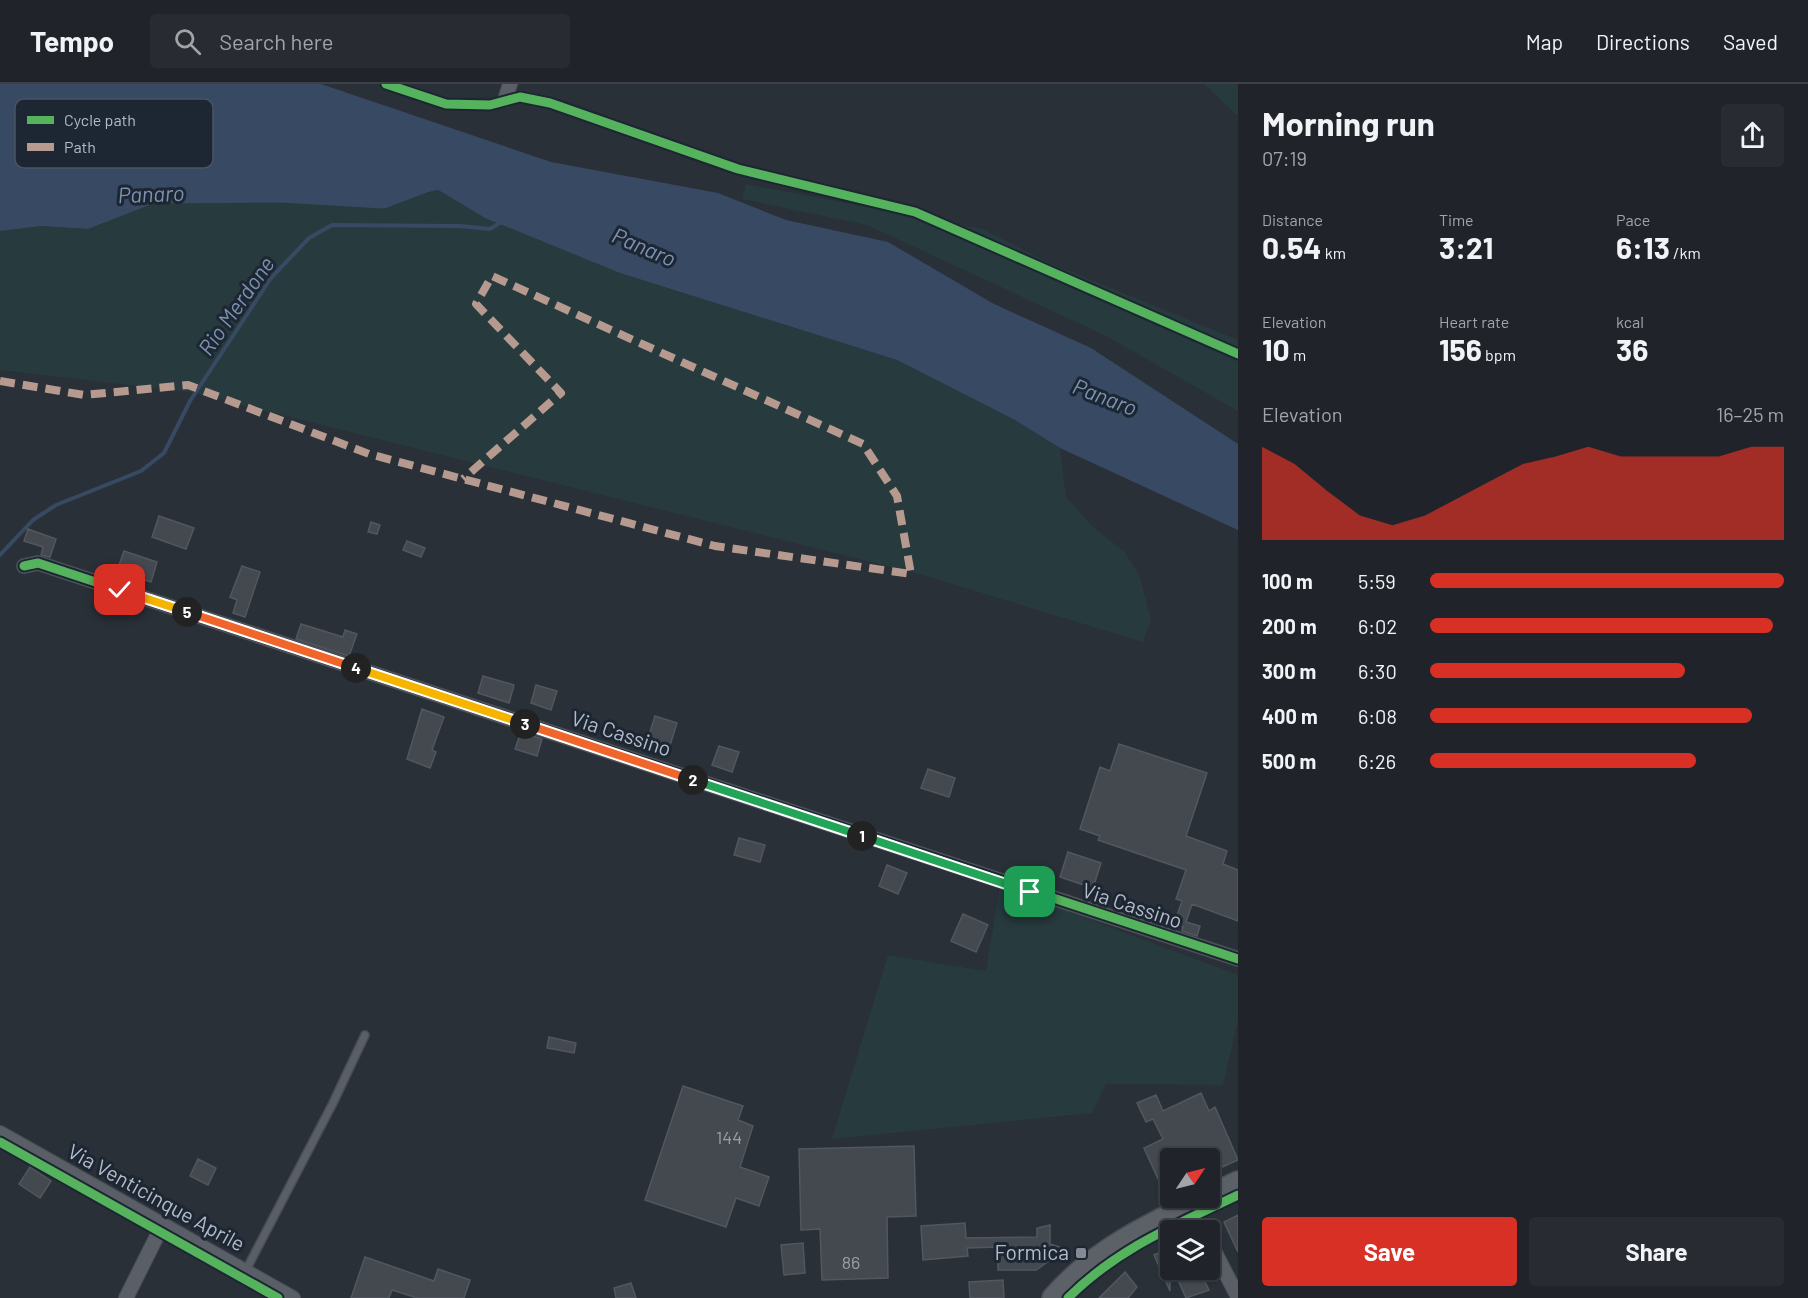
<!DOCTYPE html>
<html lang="en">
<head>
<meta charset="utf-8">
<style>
  :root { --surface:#20242a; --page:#282c32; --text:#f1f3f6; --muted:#a2a4a8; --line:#3d4147; --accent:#d93025 }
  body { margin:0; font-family:Barlow,sans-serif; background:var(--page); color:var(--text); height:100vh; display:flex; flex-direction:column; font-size:22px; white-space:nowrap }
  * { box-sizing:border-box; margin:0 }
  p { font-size:20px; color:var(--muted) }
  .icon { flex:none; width:33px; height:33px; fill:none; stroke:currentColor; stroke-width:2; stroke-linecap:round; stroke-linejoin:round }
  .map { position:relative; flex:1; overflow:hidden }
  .sheet { display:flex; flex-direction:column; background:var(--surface); width:570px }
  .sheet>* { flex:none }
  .needle { width:39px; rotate:55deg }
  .buttons { position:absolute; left:1160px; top:1064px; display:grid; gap:12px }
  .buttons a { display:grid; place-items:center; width:60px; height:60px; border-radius:6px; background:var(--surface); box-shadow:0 2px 4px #0004,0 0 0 2px var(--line); font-size:30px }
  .pin { position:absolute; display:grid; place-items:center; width:51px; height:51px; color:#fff; margin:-26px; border-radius:12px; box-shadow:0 3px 9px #0006 }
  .km { position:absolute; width:30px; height:30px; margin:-15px; border-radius:50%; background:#222; color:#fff; font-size:16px; line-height:30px; text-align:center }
  .round { display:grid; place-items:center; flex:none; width:63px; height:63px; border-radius:6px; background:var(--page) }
  .summary { display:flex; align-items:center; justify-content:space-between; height:102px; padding:0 24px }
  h1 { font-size:33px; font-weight:700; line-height:45px }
  .figures { display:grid; grid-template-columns:repeat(3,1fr); gap:9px; height:102px; padding:6px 24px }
  .figures div { display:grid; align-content:center }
  .figures b { font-size:30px; font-weight:700 }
  .figures small { font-size:16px; font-weight:400 }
  .figures p { font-size:16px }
  .chart { height:168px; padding:12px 24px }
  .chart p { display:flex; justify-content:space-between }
  .chart svg { width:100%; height:108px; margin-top:6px; fill:var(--accent); opacity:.7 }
  .primary-button { display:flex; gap:12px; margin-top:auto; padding:12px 24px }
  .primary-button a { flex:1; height:69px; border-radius:6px; background:var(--accent); color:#fff; font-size:24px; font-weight:700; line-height:69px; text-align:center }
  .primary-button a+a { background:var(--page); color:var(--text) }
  ul { padding:0 24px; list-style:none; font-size:20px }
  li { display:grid; grid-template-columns:96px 72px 1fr; align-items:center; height:45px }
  li i { height:15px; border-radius:8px; background:var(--accent) }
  header { display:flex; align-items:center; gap:36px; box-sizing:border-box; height:84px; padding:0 30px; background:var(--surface); border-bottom:2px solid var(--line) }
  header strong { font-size:28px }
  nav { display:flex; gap:33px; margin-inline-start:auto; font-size:21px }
  .search { width:420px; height:54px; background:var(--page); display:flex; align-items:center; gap:15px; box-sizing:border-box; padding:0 21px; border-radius:6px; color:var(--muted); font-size:22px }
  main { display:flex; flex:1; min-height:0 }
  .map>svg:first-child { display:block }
  .green { fill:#273a3e }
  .water { fill:#384963 }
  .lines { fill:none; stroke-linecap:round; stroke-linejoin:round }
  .stream { stroke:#384963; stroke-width:4 }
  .river { stroke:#384963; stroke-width:21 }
  .building { fill:#444950; stroke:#52575f; stroke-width:1.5 }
  .service-casing { stroke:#484c53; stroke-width:10 }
  .minor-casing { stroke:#484c53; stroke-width:16 }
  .primary-casing { stroke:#484c55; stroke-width:24 }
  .service { stroke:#5a5e66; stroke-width:7 }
  .minor { stroke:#5a5e66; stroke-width:14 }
  .primary { stroke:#5c6168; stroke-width:21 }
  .quiet { stroke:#b69a8f; stroke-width:8; stroke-dasharray:15 8; stroke-linecap:butt }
  .cycleway-casing { stroke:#1d2633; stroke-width:13 }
  .cycleway { stroke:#56b35d; stroke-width:9 }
  .split-1-casing { stroke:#fff; stroke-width:12 }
  .split-2-casing { stroke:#fff; stroke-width:12 }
  .split-3-casing { stroke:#fff; stroke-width:12 }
  .split-4-casing { stroke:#fff; stroke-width:12 }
  .split-5-casing { stroke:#fff; stroke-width:12 }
  .split-6-casing { stroke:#fff; stroke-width:12 }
  .split-1 { stroke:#22a559; stroke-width:8 }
  .split-2 { stroke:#22a559; stroke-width:8 }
  .split-3 { stroke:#f0652b; stroke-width:8 }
  .split-4 { stroke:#f5b400; stroke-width:8 }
  .split-5 { stroke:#f0652b; stroke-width:8 }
  .split-6 { stroke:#f5b400; stroke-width:8 }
  .poi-dot { fill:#848b96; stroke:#1d2633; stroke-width:2 }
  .labels { text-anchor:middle; stroke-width:6; stroke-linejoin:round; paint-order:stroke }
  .number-label { font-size:18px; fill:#989fab }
  .street-label { font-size:21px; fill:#b4bcc9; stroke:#1d2633 }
  .poi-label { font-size:21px; fill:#b4bcc9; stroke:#1d2633; text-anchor:end }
  .water-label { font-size:22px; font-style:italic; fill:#7c92b1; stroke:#1d2633 }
  .key { fill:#1d2633; stroke:#4a5360; stroke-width:1.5 }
  .key-label { font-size:16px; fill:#b4bcc9 }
</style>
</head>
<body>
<header>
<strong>Tempo</strong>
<div class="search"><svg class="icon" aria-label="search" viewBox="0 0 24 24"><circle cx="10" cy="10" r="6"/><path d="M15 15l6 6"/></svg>Search here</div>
<nav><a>Map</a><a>Directions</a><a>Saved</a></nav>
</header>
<main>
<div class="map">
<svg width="1238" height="1214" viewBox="0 0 1238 1214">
  <rect width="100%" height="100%" fill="#2a3038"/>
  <path class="green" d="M 1204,0 L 1238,0 L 1238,32 Z
    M 425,98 L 485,134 L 620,189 L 897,276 L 1013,335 L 1060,364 L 1066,413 L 1094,444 L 1124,467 L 1139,490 L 1151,535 L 1143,558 L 919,490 L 190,308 L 0,286 L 0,147 L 42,142 L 88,145 L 196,103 L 383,114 Z
    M 746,100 L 983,145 L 1047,178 L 1238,256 L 1238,327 L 1104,251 L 867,141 L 742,115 Z
    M 1000,802 L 1238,891 L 1238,936 L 1223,1001 L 1106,1000 L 1092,1029 L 832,1055 L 888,871 L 986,887 Z"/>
  <path class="water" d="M 0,0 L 321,0 L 551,78 L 718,109 L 786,136 L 888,158 L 994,220 L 1091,264 L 1238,360 L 1238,446 L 1060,364 L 1013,335 L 897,276 L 620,189 L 485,134 L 425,98 L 383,114 L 196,103 L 88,145 L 42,142 L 0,147 Z"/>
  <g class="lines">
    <path class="stream" d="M 0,471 L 33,436 L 56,421 L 141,387 L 164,369 L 190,317 L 271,194 L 309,154 L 332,141 L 460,142 L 490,145 L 503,137"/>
    <path class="river" d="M 153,109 L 281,108 L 383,114 L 425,98 L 451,92"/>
  </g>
  <path class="building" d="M 159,432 L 194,444 L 186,465 L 152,453 Z
    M 371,438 L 380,441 L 377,450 L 368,448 Z
    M 28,445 L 56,455 L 50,473 L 41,471 L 43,463 L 24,457 Z
    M 407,457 L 425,464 L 421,473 L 403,466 Z
    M 124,467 L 157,478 L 151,498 L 117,487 Z
    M 242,482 L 260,488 L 245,533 L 233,529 L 237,516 L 230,513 Z
    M 301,540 L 343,553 L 345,546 L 357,550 L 349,572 L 296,555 Z
    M 483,592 L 514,601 L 509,619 L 478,609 Z
    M 536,601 L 557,607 L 551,626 L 531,619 Z
    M 422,625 L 444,633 L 432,666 L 436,668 L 430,684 L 407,675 Z
    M 655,632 L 677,639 L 667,671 L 645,664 Z
    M 521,648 L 542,655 L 537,672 L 515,665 Z
    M 1119,660 L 1207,689 L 1186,752 L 1227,767 L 1223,780 L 1238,786 L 1238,837 L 1192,820 L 1186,838 L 1200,842 L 1197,852 L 1182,847 L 1183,843 L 1174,840 L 1182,817 L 1176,815 L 1186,786 L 1098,756 L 1100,752 L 1080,745 L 1100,683 L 1110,687 Z
    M 719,662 L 739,668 L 732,688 L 712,681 Z
    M 928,685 L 955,694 L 949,713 L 921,704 Z
    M 739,754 L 765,761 L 760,778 L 734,771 Z
    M 1068,768 L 1101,779 L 1093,804 L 1060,793 Z
    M 887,781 L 907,789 L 898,810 L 879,802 Z
    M 963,830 L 988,841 L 976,868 L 951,857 Z
    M 549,953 L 576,959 L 574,969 L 547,964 Z
    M 683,1002 L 743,1022 L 738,1036 L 753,1042 L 740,1083 L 769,1093 L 759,1122 L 736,1114 L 726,1143 L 645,1116 Z
    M 1201,1009 L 1209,1027 L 1215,1023 L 1238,1076 L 1220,1084 L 1210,1063 L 1187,1074 L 1170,1074 L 1170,1116 L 1168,1117 L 1144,1064 L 1163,1055 L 1153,1035 L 1146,1038 L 1137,1019 L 1156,1011 L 1163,1027 Z
    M 914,1062 L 916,1132 L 887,1133 L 888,1194 L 822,1196 L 820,1145 L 801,1146 L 799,1065 Z
    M 198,1075 L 216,1084 L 208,1101 L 190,1092 Z
    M 30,1083 L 51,1097 L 40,1114 L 19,1100 Z
    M 1238,1131 L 1238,1168 L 1224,1138 Z
    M 965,1139 L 966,1154 L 1037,1153 L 1037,1144 L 1050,1141 L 1050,1160 L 1066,1165 L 1036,1186 L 998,1186 L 998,1163 L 967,1164 L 968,1172 L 923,1176 L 921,1142 Z
    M 803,1159 L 805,1189 L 784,1191 L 781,1161 Z
    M 1170,1164 L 1170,1207 L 1154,1171 Z
    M 365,1173 L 434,1197 L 438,1185 L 470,1196 L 464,1214 L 417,1214 L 392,1206 L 389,1214 L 351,1214 Z
    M 1173,1185 L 1199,1185 L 1209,1206 L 1186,1214 Z
    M 1125,1188 L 1137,1203 L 1128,1214 L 1099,1214 Z
    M 1003,1196 L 1004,1214 L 970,1214 L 969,1198 Z
    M 631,1199 L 636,1214 L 616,1214 L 614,1204 Z"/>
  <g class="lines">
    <g class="service-casing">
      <path id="service" d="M 245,1188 L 333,1019 L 365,951"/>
    </g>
    <g class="minor-casing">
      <path id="minor" d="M 505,16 L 510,0
        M 24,482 L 38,479 L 1238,875
        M 0,1049 L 293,1214
        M 1190,1121 L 1203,1146
        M 1209,1157 L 1238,1213
        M 126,1214 L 162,1142"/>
    </g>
    <g class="primary-casing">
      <path id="primary" d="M 1209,1112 L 1238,1098
        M 1053,1214 C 1093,1167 1152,1139 1206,1113"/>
    </g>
    <use href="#service" class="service"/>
    <use href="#minor" class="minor"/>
    <use href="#primary" class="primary"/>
    <path class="quiet" d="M 0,297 L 84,311 L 188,301 L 369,370 L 715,462 L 911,490 L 897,412 L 863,360 L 492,192 L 476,220 L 561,309 L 463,395"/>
    <g class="cycleway-casing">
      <path id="cycleway" d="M 386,0 L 446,20 L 490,21 L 520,13 L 550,19 L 738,85 L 915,128 L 1238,270
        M 24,482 L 38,479 L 1238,875
        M 0,1058 L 278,1214
        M 1068,1214 C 1118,1164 1176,1141 1238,1111"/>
    </g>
    <use href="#cycleway" class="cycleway"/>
  </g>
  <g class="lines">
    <g class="split-1-casing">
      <path id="split-1" d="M 862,752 L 1030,808"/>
    </g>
    <g class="split-2-casing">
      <path id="split-2" d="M 693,696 L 862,752"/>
    </g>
    <g class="split-3-casing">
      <path id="split-3" d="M 525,640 L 693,696"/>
    </g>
    <g class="split-4-casing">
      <path id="split-4" d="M 356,584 L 525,640"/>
    </g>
    <g class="split-5-casing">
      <path id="split-5" d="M 187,528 L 356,584"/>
    </g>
    <g class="split-6-casing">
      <path id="split-6" d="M 120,506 L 187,528"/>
    </g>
    <use href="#split-1" class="split-1"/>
    <use href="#split-2" class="split-2"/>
    <use href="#split-3" class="split-3"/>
    <use href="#split-4" class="split-4"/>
    <use href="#split-5" class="split-5"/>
    <use href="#split-6" class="split-6"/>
  </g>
  <rect class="poi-dot" x="1075" y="1163" width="12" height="12" rx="3"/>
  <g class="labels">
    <g class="number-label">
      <text x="729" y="1060">144</text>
      <text x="851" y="1185">86</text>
    </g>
    <g class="street-label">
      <text transform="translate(621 650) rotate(18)" y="7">Via Cassino</text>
      <text transform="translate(1132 822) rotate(18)" y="7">Via Cassino</text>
      <text transform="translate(156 1114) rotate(29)" y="7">Via Venticinque Aprile</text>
    </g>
    <g class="poi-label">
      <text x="1069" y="1176">Formica</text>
    </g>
    <g class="water-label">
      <text transform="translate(151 110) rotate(-2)" y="8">Panaro</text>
      <text transform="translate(644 163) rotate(23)" y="8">Panaro</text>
      <text transform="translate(236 222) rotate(-55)" y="8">Rio Merdone</text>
      <text transform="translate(1105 313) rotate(21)" y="8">Panaro</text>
    </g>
  </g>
  <rect x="15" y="15" width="198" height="69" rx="9" class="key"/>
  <rect x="27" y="32" width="27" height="8" fill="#56b35d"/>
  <rect x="27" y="59" width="27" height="8" fill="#b69a8f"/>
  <g class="key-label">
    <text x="64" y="42">Cycle path</text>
    <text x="64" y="69">Path</text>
  </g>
</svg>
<div class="buttons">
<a><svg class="needle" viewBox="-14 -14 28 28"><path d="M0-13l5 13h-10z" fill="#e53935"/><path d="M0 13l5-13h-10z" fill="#a2a4a8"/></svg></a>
<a><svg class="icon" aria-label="layers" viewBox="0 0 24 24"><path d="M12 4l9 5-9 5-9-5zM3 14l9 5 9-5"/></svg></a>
</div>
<div class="pin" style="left:1030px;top:808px;background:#1e9e55"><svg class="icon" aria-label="arrive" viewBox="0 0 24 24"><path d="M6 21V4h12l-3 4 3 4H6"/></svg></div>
<div class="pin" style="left:120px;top:506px;background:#d93025"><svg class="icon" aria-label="check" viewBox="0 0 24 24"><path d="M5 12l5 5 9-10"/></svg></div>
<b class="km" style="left:862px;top:752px">1</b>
<b class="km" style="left:693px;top:696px">2</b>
<b class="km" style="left:525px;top:640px">3</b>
<b class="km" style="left:356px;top:584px">4</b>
<b class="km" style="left:187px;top:528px">5</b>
</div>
<section class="sheet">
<div class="summary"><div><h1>Morning run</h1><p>07:19</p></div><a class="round"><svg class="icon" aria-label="share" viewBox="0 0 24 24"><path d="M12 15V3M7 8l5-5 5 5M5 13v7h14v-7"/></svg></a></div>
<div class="figures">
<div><p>Distance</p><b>0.54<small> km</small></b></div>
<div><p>Time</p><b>3:21</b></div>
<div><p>Pace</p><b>6:13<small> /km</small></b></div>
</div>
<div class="figures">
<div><p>Elevation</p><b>10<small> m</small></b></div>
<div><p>Heart rate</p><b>156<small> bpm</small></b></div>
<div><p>kcal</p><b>36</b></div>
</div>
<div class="chart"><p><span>Elevation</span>16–25 m</p>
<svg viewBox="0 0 160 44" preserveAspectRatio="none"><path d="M0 44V6L10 13L20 24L30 34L40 38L50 34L60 27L70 20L80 13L90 10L100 6L110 10L120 10L130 10L140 10L150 6L160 6V44z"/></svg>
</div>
<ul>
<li><b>100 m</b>5:59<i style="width:100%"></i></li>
<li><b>200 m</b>6:02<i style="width:97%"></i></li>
<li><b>300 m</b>6:30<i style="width:72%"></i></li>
<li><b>400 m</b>6:08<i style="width:91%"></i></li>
<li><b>500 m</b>6:26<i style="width:75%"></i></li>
</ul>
<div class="primary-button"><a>Save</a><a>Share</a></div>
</section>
</main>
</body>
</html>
